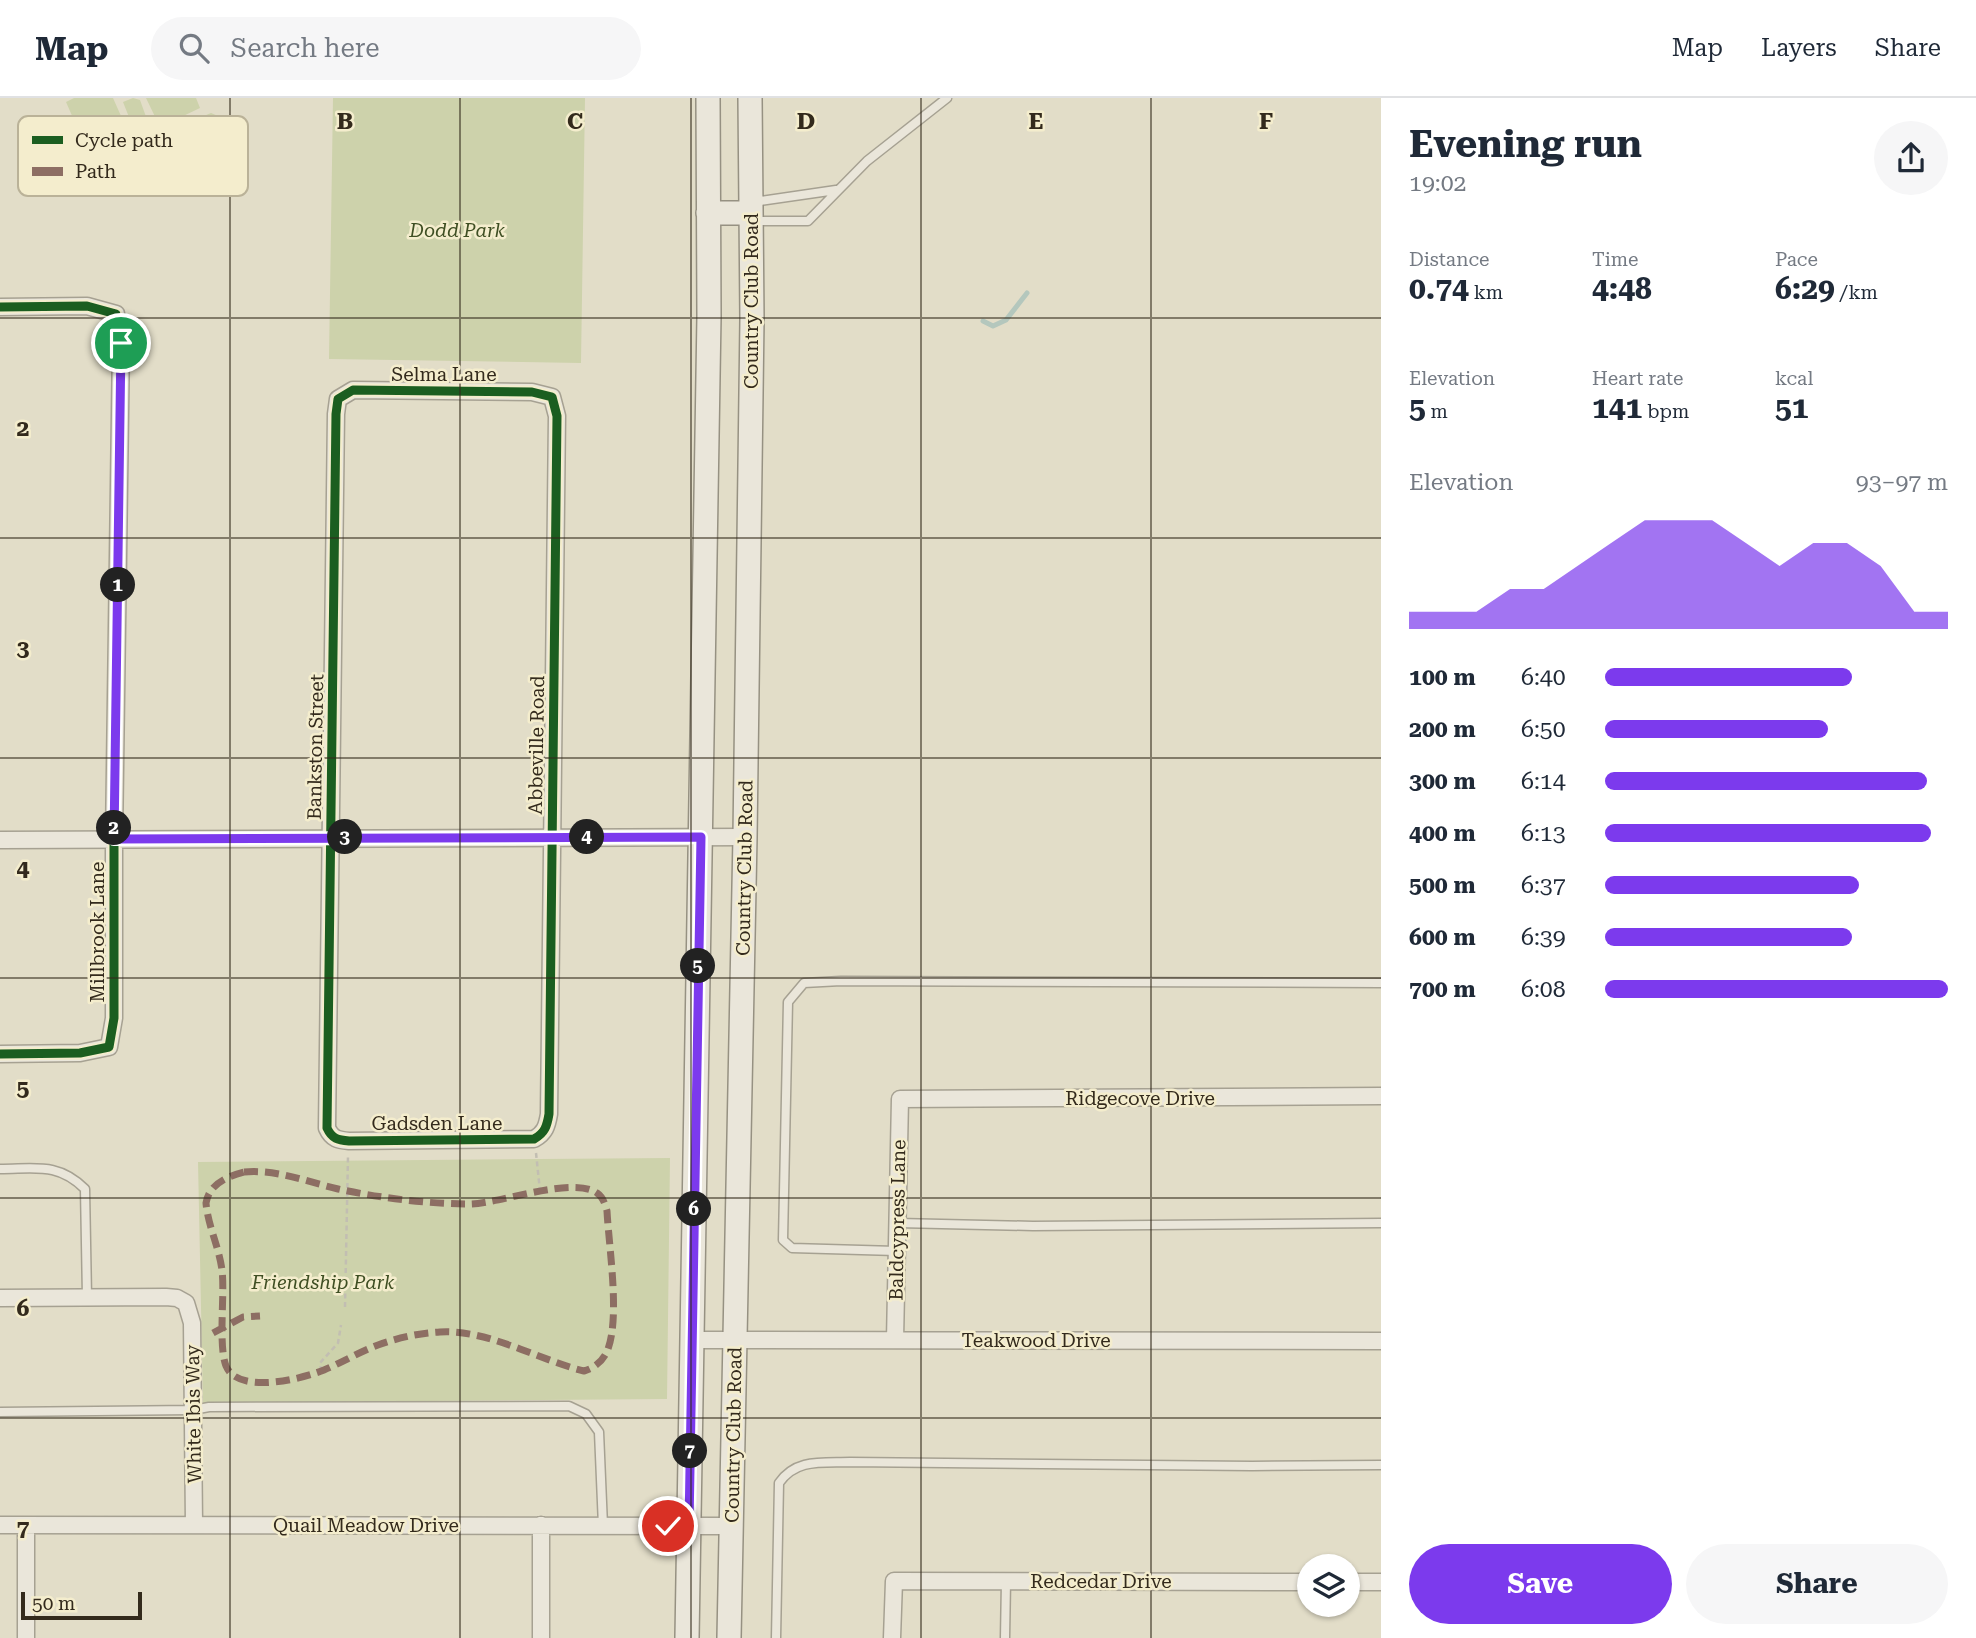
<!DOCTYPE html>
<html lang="en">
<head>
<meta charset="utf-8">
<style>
  :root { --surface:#fff; --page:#f6f6f7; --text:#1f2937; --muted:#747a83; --line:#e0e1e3; --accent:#7c3aed }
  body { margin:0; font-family:"Roboto Serif",serif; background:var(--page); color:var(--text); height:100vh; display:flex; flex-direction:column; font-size:26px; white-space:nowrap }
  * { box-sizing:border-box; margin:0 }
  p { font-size:23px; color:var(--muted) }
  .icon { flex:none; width:38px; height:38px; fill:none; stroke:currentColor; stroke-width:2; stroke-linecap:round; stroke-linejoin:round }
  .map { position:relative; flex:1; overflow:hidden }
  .side { display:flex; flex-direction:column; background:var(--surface); width:595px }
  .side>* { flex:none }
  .controls { position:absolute; left:1297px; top:1456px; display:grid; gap:14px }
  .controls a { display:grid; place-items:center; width:63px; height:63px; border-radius:50%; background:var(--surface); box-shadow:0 2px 5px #0004; font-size:35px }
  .scale { position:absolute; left:21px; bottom:18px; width:121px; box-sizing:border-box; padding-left:7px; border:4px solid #332a1c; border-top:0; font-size:19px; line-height:24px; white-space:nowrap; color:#332a1c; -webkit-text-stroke:5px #f4edcd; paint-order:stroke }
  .pin { position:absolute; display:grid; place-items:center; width:60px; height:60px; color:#fff; margin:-30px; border:4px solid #fff; border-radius:50%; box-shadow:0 2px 7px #0007 }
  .km { position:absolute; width:35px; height:35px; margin:-18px; border-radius:50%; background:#222; color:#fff; font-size:19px; line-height:35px; text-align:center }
  .round { display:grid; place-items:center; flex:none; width:74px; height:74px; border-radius:37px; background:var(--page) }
  .headline { display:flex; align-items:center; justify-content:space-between; height:119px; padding:0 28px }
  h1 { font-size:38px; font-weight:700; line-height:52px }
  .figures { display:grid; grid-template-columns:repeat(3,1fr); gap:10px; height:119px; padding:7px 28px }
  .figures div { display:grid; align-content:center }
  .figures b { font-size:30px; font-weight:700 }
  .figures small { font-size:19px; font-weight:400 }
  .figures p { font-size:19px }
  .chart { height:196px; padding:14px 28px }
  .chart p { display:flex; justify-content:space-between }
  .chart svg { width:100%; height:126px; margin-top:7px; fill:var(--accent); opacity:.7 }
  .primary-button { display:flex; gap:14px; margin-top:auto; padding:14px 28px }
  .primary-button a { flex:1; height:80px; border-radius:42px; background:var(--accent); color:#fff; font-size:28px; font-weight:700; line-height:80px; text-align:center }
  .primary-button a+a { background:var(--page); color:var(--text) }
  ul { padding:0 28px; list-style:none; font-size:23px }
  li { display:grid; grid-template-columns:112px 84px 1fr; align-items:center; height:52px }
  li i { height:18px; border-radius:9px; background:var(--accent) }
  header { display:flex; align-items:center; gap:42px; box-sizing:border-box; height:98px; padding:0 35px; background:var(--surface); border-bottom:2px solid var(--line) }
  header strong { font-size:33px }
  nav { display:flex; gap:38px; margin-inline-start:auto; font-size:24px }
  .search { width:490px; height:63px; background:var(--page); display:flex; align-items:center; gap:18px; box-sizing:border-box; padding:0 24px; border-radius:38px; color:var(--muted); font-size:26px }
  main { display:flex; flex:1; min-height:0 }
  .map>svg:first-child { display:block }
  .green { fill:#cdd2ab }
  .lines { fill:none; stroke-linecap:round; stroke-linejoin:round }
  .stream { stroke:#b4c7bd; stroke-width:5 }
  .lane-casing { stroke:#a6a192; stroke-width:11 }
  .street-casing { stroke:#a6a192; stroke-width:19 }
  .secondary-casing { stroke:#969182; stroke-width:26 }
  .path { stroke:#c2beb2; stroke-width:2.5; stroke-dasharray:5 3.5; stroke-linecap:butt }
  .lane { stroke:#eae6da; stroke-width:8 }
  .street { stroke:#eae6da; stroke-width:16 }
  .secondary { stroke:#eae6da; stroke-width:23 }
  .quiet { stroke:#8d6e63; stroke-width:7; stroke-dasharray:14 7; stroke-linecap:butt }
  .cycleway-casing { stroke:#f4edcd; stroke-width:13 }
  .cycleway { stroke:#1b5e20; stroke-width:9 }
  .route-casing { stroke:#fff; stroke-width:14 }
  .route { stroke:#7c3aed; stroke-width:9 }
  .grid { fill:none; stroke:#332a1c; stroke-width:2; stroke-opacity:0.55 }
  .labels { text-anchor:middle; stroke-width:5; stroke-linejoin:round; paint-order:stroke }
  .park-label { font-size:19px; font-style:italic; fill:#3f4f23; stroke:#f4edcd }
  .street-label { font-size:19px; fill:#332a1c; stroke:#f4edcd }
  .key { fill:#f4edcd; stroke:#bab298; stroke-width:2 }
  .key-label { font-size:19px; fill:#332a1c }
  .grid-label { font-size:23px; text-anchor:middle; font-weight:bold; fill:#332a1c; stroke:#f4edcd; stroke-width:5; stroke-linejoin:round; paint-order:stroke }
</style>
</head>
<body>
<header>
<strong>Map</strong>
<div class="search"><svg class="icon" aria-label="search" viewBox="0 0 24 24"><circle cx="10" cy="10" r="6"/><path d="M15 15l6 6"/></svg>Search here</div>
<nav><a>Map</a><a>Layers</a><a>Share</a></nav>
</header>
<main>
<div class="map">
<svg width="1381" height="1540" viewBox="0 0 1381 1540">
  <rect width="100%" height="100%" fill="#e2ddc8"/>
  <path class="green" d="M 74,0 L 113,0 L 125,27 L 84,45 L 66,4 Z
    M 133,0 L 140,2 L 149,27 L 137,32 L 133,29 L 123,4 Z
    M 146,0 L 196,0 L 200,10 L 160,29 Z
    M 333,0 L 585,0 L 581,265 L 329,261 Z
    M 211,15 L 218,18 L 229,47 L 221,55 L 210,57 L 204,54 L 194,26 L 199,20 Z
    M 670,1060 L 667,1301 L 203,1305 L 198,1064 Z"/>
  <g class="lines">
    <path class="stream" d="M 983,223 L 993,228 L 1006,222 L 1027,195"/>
    <g class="lane-casing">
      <path id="lane" d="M 753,104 L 836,92
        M 752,123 L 808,123 L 867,63 L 947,0
        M 0,1071 C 35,1071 58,1064 85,1091 L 87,1199
        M 898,1125 L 1033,1128 L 1381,1125
        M 896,1153 L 792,1150 L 783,1142 L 788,904 L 804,885 L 841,883 L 1381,885
        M 0,1314 L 193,1312 L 209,1309 L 569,1308 L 586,1316 L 599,1334 L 603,1428
        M 776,1540 L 779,1385 C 796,1360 823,1365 850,1364 L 1252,1368 L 1381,1367
        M 1005,1540 L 1006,1483"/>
    </g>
    <g class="street-casing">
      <path id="street" d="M 0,209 L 87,208 L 116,216 L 121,245 L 114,741 L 114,920 L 109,949 L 80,955 L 0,956
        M 353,292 L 532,294 L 552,299 L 557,318 L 549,1016 C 547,1028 545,1035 534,1041 L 349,1043 C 338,1042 332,1041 327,1030 L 336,316 L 338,301 Z
        M 0,742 L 745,739
        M 0,1200 L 166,1199 L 177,1200 L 186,1205 L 192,1225 L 194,1427
        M 691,1242 L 1381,1243
        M 895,1242 L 900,1001 L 1381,998
        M 0,1427 L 731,1428
        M 541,1427 L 541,1540
        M 1348,1484 L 1381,1484
        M 26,1540 L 26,1428
        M 892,1540 L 894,1483 L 1309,1484"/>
    </g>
    <g class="secondary-casing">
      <path id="secondary" d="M 708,115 L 750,115
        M 687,1540 L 709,218 L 708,0
        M 729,1540 L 745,739 L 752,221 L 750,0"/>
    </g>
    <path class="path" d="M 536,1055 L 540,1093
      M 345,1209 L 348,1058
      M 321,1273 L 320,1265 L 338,1245 L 341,1227"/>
    <use href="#lane" class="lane"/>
    <use href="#street" class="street"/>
    <use href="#secondary" class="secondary"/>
    <path class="quiet" d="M 244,1074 C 276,1071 308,1084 338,1091 C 380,1100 428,1106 471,1106 C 500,1105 574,1078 597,1095 C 603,1099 605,1106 607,1113 C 609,1150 620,1218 608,1251 C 604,1262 595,1270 584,1273 C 539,1262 487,1231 440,1234 C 419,1235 397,1240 378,1247 C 359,1254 343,1264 324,1272 C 302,1281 238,1297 226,1268 C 218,1247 225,1197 222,1172 C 219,1149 208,1128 206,1105 C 209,1086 228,1078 244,1074 Z
      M 213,1235 L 243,1219 L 260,1218"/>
    <g class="cycleway-casing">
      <path id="cycleway" d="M 0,209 L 87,208 L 116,216 L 121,245 L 114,741 L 114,920 L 109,949 L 80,955 L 0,956
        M 353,292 L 532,294 L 552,299 L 557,318 L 549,1016 C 547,1028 545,1035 534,1041 L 349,1043 C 338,1042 332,1041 327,1030 L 336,316 L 338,301 Z"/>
    </g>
    <use href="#cycleway" class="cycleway"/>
  </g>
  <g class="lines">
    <g class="route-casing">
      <path id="route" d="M 121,245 L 114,741 L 701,739 L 689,1428 L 668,1428"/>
    </g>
    <use href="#route" class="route"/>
  </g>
  <path class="grid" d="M 230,0 L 230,1540M 460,0 L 460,1540M 691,0 L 691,1540M 921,0 L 921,1540M 1151,0 L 1151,1540M 0,220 L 1381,220M 0,440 L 1381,440M 0,660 L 1381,660M 0,880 L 1381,880M 0,1100 L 1381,1100M 0,1320 L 1381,1320"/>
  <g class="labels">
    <g class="park-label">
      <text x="457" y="139">Dodd Park</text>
      <text x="323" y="1191">Friendship Park</text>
    </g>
    <g class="street-label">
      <text transform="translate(751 203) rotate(-90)" y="7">Country Club Road</text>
      <text x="444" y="283">Selma Lane</text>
      <text transform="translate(536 647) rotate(-89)" y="7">Abbeville Road</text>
      <text transform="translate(315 649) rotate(-89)" y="7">Bankston Street</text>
      <text transform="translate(744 770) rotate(-89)" y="7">Country Club Road</text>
      <text transform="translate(97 834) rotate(-90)" y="7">Millbrook Lane</text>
      <text x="1140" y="1007">Ridgecove Drive</text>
      <text x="437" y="1032">Gadsden Lane</text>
      <text transform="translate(897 1122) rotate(-89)" y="7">Baldcypress Lane</text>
      <text x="1036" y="1249">Teakwood Drive</text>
      <text transform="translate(193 1316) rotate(-91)" y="7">White Ibis Way</text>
      <text transform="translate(733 1337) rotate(-89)" y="7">Country Club Road</text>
      <text x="366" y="1434">Quail Meadow Drive</text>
      <text x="1101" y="1490">Redcedar Drive</text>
    </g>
  </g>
  <rect x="18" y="18" width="230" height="80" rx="10" class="key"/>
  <rect x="32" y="38" width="31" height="8" fill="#1b5e20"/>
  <rect x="32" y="69" width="31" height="9" fill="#8d6e63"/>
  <g class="key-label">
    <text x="75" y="49">Cycle path</text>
    <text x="75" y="80">Path</text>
  </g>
  <g class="grid-label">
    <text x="345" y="31">B</text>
    <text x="575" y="31">C</text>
    <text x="806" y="31">D</text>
    <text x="1036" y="31">E</text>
    <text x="1266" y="31">F</text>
    <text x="23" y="338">2</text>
    <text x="23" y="558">3</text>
    <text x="23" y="778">4</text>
    <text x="23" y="998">5</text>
    <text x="23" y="1218">6</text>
    <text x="23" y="1438">7</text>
  </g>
</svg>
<div class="controls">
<a><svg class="icon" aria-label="layers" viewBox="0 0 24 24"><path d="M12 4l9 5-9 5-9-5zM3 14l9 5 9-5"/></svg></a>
</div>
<div class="scale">50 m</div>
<div class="pin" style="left:121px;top:245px;background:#1e9e55"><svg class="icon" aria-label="arrive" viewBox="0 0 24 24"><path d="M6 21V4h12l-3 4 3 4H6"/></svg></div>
<div class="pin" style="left:668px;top:1428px;background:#d93025"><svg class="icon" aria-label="check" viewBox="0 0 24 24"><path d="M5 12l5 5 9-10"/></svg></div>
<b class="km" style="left:118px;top:487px">1</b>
<b class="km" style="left:114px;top:730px">2</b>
<b class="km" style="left:345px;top:739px">3</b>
<b class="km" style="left:587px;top:739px">4</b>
<b class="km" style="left:698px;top:868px">5</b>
<b class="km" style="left:694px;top:1111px">6</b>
<b class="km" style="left:690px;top:1353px">7</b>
</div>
<section class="side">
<div class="headline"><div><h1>Evening run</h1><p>19:02</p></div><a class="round"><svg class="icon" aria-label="share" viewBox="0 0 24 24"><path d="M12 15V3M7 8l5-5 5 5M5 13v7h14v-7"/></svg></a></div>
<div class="figures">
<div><p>Distance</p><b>0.74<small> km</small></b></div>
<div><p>Time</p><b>4:48</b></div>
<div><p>Pace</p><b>6:29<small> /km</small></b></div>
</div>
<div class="figures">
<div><p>Elevation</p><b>5<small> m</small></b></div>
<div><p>Heart rate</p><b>141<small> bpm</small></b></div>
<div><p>kcal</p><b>51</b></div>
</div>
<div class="chart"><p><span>Elevation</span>93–97 m</p>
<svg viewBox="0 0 160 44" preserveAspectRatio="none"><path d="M0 44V38L10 38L20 38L30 30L40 30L50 22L60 14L70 6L80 6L90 6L100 14L110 22L120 14L130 14L140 22L150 38L160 38V44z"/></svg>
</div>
<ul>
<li><b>100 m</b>6:40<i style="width:72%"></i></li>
<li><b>200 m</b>6:50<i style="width:65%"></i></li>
<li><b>300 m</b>6:14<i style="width:94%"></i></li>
<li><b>400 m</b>6:13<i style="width:95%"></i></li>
<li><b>500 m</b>6:37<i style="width:74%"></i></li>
<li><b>600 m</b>6:39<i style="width:72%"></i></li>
<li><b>700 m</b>6:08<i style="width:100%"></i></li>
</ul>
<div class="primary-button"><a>Save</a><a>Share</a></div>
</section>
</main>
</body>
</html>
